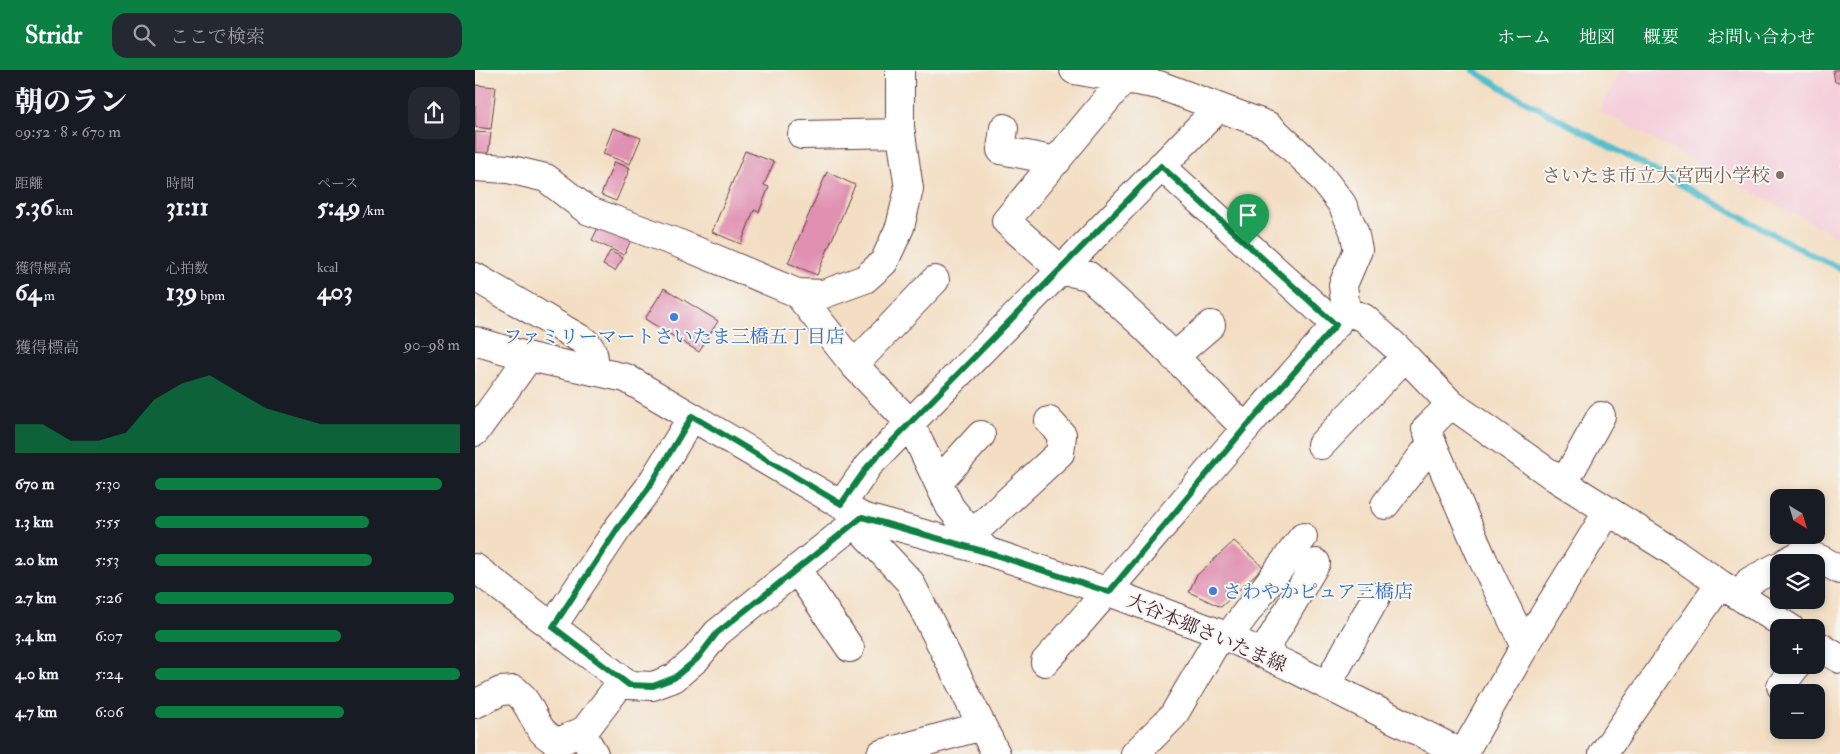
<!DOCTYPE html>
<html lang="ja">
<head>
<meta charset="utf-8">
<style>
  :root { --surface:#171b24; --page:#242831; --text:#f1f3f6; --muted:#9ea1a6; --accent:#0b8043 }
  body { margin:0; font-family:"IM FELL Double Pica","Noto Serif JP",serif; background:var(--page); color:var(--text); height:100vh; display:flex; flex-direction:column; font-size:19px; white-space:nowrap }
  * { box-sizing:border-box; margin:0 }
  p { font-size:16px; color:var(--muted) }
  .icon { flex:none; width:28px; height:28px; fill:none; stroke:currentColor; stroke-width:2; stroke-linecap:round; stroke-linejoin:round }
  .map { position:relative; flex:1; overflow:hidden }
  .drawer { display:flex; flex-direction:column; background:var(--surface); width:475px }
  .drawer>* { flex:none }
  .needle { width:32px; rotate:142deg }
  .buttons { position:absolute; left:1295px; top:419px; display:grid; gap:10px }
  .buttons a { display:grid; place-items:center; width:55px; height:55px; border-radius:10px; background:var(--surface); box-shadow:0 2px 8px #0003; font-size:25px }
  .pin { position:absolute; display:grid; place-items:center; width:42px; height:42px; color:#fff; margin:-51px -21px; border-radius:50% 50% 50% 0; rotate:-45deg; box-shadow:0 0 5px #0007 }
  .pin .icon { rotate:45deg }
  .round { display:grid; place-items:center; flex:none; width:52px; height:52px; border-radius:15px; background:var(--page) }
  .summary { display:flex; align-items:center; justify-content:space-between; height:85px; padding:0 15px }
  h1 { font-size:28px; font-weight:800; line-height:38px }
  .metrics { display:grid; grid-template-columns:repeat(3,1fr); gap:8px; height:85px; padding:5px 15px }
  .metrics div { display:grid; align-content:center }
  .metrics b { font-size:25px; font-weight:800 }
  .metrics small { font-size:14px; font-weight:400 }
  .metrics p { font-size:14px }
  .chart { height:140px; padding:10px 15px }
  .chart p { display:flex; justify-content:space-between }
  .chart svg { width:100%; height:90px; margin-top:5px; fill:var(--accent); opacity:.7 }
  ul { padding:0 15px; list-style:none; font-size:16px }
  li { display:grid; grid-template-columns:80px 60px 1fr; align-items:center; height:38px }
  li i { height:12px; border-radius:6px; background:var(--accent) }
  header { display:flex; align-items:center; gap:30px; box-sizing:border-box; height:70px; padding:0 25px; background:var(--accent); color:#fff }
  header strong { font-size:24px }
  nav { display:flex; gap:28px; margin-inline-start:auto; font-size:18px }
  .search { width:350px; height:45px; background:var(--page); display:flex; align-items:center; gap:12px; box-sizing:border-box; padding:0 18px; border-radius:15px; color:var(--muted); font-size:19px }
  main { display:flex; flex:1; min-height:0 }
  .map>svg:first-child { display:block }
  .built { fill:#f5cfdb }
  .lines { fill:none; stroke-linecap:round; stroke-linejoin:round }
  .stream { stroke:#52bdce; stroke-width:6 }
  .building { fill:#e090b1 }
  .minor-casing { stroke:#633c42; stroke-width:30 }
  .major-casing { stroke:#633c42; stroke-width:30 }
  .minor { stroke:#fff; stroke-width:28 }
  .major { stroke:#fff; stroke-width:28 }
  .route-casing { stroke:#fff; stroke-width:10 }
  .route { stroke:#0b8043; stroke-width:6 }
  .education-dot { fill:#8d6e63; stroke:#f6f6f2; stroke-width:2 }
  .shop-dot { fill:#3f7fe0; stroke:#f6f6f2; stroke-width:2 }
  .labels { text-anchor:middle; stroke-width:4; stroke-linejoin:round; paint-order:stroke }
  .education-label { font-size:19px; fill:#785e54; stroke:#f6f6f2; text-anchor:end }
  .shop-label { font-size:19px; fill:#366cbe; stroke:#f6f6f2 }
  .street-label { font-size:19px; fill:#4a1f2b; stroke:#f6f6f2 }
</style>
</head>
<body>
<header>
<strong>Stridr</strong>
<div class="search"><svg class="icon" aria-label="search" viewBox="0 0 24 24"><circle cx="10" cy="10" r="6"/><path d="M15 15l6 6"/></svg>ここで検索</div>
<nav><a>ホーム</a><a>地図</a><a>概要</a><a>お問い合わせ</a></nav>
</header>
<main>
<section class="drawer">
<div class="summary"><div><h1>朝のラン</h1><p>09:52 · 8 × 670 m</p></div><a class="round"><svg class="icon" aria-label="share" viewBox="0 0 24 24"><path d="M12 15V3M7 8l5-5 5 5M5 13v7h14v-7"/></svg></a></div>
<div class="metrics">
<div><p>距離</p><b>5.36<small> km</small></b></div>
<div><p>時間</p><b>31:11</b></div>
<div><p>ペース</p><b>5:49<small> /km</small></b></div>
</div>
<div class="metrics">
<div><p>獲得標高</p><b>64<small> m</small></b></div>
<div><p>心拍数</p><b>139<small> bpm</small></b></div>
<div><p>kcal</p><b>403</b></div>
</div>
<div class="chart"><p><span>獲得標高</span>90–98 m</p>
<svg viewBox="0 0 160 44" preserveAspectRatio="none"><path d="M0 44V30L10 30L20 38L30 38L40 34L50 18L60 10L70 6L80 14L90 22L100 26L110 30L120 30L130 30L140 30L150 30L160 30V44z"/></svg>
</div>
<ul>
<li><b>670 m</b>5:30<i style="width:94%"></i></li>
<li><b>1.3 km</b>5:55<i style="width:70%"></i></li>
<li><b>2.0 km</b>5:53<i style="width:71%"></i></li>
<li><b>2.7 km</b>5:26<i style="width:98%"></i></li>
<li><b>3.4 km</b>6:07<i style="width:61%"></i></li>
<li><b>4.0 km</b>5:24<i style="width:100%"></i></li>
<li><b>4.7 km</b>6:06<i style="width:62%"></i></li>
</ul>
</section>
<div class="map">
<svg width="1365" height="684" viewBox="0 0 1365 684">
  <rect width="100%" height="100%" fill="#f6f6f2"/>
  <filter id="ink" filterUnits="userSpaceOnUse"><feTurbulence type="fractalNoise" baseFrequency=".02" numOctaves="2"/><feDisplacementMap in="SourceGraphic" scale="10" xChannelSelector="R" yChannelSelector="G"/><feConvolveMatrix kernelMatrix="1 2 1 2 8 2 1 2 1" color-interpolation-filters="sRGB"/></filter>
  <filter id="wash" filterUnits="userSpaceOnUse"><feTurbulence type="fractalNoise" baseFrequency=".0096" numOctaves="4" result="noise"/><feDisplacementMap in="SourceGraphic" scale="20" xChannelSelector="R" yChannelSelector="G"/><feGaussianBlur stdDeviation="1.12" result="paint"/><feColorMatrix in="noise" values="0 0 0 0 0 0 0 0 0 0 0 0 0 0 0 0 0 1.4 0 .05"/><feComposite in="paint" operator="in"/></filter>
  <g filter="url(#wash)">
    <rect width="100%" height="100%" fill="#f3dec3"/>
    <path class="built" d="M 1147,0 L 1365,0 L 1365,168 L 1124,41 Z"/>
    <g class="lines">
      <path class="stream" d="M 998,0 L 1037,24 L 1337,185 L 1365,198"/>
    </g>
    <g id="blocks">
      <path class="building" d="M 1358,0 L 1365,0 L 1365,12 L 1360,12 Z
        M 0,15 L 21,17 L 16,59 L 0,57 Z
        M 138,58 L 166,68 L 155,94 L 128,84 Z
        M 0,62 L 16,63 L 13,86 L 0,85 Z
        M 270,81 L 299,92 L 289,115 L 294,117 L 284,142 L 279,140 L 266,174 L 237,162 Z
        M 139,92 L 155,98 L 141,131 L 126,125 Z
        M 352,102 L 380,115 L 342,205 L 313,193 Z
        M 127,150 L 158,166 L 149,185 L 117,170 Z
        M 135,181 L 148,188 L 140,201 L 128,195 Z
        M 189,218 L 243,251 L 224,282 L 170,249 Z
        M 759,471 L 788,497 L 746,537 L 714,522 L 721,506 Z"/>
    </g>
  </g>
  <g filter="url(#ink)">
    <use href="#blocks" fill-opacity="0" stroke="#633c42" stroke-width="1"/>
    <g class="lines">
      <g class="minor-casing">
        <path id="minor" d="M 599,0 L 684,15 L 794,56 L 841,100 L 867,134 L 879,161 L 883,180 L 868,215 L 871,241
          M 649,9 L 531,151 L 586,200 L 743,38
          M 529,58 L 526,80 L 582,91
          M 327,65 L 426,63
          M 686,96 L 861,255
          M 0,97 L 33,99 L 71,108 L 112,140 L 205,174 L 322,223 L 379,295 L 435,353 L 475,437 L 511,481
          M 0,207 L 109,271 C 119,280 120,287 119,301
          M 322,223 L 349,224 L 390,209 L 409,192 L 425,157 L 434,119 L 425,57 L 425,0
          M 699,287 L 736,255
          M 379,295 L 460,210
          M 976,334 L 1081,408 L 1202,484 L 1245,514
          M 0,362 L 54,287
          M 846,375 L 930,287
          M 463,412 L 506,365
          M 1089,413 L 1126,346
          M 367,434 L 393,396 L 586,200 L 614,206 L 670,257 L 770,358
          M 910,435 L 957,373
          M 497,464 L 585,383 L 587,365 L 574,351
          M 1311,492 L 1328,483 L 1347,490 L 1365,500
          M 0,498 L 154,615 L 178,616 L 199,608 L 221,589 L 242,563 L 387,447 L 390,464 L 435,512 L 521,684
          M 322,500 L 375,578
          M 1267,528 L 1275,511 L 1304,496
          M 77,557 L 143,458 L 173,419 L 217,347
          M 753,567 L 828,467
          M 1341,574 L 1365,589
          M 788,583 L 841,493
          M 1045,584 L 1133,441
          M 570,592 C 639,516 703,436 770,359 C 803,319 840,282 871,241 L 889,248 L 921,277 L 976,334 L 951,359 L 1009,492 L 1050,576 L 988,684
          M 852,615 L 901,527
          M 1306,616 L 1322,595
          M 0,634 L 26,621 L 40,620 C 61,637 57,663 84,672 L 110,660 L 148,610
          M 106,662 L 119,684
          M 406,684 L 507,656
          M 660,684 L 698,646 L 746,564
          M 1128,684 L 1245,514 L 1315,558"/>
      </g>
      <g class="major-casing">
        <path id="major" d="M 0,271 L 54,287 L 151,308 L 387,447 L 511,481 L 634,522 L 746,564 L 814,596 L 988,684"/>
      </g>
      <use href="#minor" class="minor"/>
      <use href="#major" class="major"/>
    </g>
  </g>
  <g class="lines" filter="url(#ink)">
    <g class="route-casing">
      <path id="route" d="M 686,96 L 861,255 L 770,358 L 634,522 L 511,482 L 387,447 L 242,563 L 222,589 L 199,608 L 178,616 L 154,615 L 78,557 L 143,458 L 173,419 L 217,346 L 366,434 L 393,396 Z"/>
    </g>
    <use href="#route" class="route"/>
  </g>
  <circle class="education-dot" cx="1305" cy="105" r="5"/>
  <g class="shop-dot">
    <circle cx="199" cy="247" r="5"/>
    <circle cx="738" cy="521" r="5"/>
  </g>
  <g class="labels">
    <g class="education-label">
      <text x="1295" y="112">さいたま市立大宮西小学校</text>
    </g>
    <g class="shop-label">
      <text x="199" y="273">ファミリーマートさいたま三橋五丁目店</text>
      <text x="748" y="528" text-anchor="start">さわやかピュア三橋店</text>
    </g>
    <g class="street-label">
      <text transform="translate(732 562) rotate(23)" y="7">大谷本郷さいたま線</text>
    </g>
  </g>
</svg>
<div class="buttons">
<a><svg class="needle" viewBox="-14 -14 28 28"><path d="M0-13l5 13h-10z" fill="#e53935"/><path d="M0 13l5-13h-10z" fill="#9ea1a6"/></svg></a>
<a><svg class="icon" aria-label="layers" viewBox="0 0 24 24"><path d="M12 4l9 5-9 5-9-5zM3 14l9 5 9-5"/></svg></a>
<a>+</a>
<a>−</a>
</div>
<div class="pin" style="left:773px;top:175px;background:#1e9e55"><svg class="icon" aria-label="arrive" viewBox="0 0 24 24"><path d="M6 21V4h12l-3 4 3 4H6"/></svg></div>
</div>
</main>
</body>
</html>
